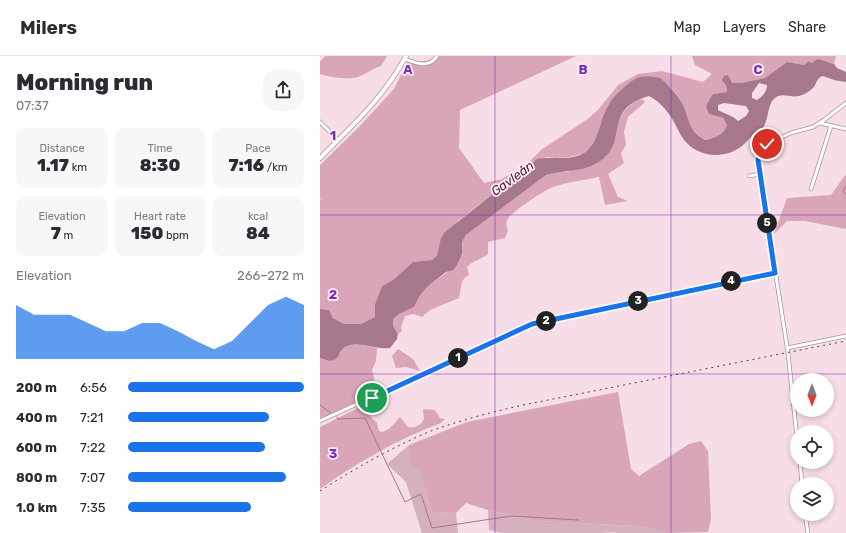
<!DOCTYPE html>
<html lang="en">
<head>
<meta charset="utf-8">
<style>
  :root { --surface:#fff; --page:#f7f7f7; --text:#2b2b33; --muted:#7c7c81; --line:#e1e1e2; --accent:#1a73e8 }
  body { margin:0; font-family:Rubik,sans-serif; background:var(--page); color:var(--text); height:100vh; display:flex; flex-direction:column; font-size:15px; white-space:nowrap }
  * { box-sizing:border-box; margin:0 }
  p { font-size:13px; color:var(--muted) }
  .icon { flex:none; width:22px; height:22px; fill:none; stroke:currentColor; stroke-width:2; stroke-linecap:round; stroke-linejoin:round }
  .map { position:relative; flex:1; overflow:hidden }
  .sheet { display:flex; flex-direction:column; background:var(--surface); width:320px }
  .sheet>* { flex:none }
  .needle { width:26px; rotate:180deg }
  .controls { position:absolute; left:470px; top:317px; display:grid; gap:8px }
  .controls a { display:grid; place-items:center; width:44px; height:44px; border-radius:50%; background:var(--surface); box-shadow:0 2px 6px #0003; font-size:20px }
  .pin { position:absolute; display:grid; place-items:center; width:34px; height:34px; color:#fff; margin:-17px; border:2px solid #fff; border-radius:50%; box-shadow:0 1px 4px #0007 }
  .km { position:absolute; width:20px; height:20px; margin:-10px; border-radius:50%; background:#222; color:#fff; font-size:11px; line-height:20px; text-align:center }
  .round { display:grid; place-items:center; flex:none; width:42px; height:42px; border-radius:16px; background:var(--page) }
  .head { display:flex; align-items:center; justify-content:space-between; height:68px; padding:0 16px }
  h1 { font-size:22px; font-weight:800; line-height:30px }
  .metrics { display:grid; grid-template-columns:repeat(3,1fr); gap:6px; height:68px; padding:4px 16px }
  .metrics div { display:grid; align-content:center; border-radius:10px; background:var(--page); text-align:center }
  .metrics b { font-size:17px; font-weight:800 }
  .metrics small { font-size:11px; font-weight:400 }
  .metrics p { font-size:11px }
  .chart { height:112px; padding:8px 16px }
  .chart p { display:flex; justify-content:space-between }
  .chart svg { width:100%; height:72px; margin-top:4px; fill:var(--accent); opacity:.7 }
  ul { padding:0 16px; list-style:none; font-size:13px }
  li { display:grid; grid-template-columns:64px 48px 1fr; align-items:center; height:30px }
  li i { height:10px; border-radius:5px; background:var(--accent) }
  header { display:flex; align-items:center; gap:24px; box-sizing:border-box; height:56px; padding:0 20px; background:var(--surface); border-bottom:1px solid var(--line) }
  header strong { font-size:19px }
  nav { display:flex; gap:22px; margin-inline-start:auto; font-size:14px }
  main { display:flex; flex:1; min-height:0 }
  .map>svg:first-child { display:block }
  .green { fill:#d5b0be }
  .forest { fill:#d8a5b9 }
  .water { fill:#a7778b; fill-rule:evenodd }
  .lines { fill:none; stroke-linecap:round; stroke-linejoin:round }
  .stream { stroke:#a7778b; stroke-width:1 }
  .street-casing { stroke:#ab929b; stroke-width:4.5 }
  .secondary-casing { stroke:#ab929b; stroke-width:5.5 }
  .street { stroke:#fff; stroke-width:3 }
  .secondary { stroke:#fff; stroke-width:4 }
  .rail { stroke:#4e4146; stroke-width:1; stroke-dasharray:2 4; stroke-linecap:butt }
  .route-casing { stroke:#fff; stroke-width:8 }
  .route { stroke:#1a73e8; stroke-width:5 }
  .grid { fill:none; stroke:#7b2cbf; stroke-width:1; stroke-opacity:0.55 }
  .labels { text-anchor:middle; stroke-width:3.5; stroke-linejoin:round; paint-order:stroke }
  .water-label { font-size:13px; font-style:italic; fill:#571a38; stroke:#feeef4 }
  .grid-label { font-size:13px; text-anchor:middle; font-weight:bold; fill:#7b2cbf; stroke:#feeef4; stroke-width:3.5; stroke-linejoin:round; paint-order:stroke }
</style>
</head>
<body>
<header>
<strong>Milers</strong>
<nav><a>Map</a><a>Layers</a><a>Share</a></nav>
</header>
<main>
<section class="sheet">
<div class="head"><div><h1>Morning run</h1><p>07:37</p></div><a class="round"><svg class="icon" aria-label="share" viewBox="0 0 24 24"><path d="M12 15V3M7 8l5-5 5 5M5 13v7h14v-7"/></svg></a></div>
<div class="metrics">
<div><p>Distance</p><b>1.17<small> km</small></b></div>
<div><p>Time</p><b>8:30</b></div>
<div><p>Pace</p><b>7:16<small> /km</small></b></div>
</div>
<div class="metrics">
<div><p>Elevation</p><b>7<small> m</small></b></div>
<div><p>Heart rate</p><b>150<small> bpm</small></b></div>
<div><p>kcal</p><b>84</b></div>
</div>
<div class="chart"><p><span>Elevation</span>266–272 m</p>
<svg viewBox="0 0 160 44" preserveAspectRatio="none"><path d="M0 44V11L10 17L20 17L30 17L40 22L50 27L60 27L70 22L80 22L90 27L100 33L110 38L120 33L130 22L140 11L150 6L160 11V44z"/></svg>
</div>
<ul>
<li><b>200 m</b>6:56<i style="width:100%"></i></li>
<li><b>400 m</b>7:21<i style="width:80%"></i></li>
<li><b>600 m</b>7:22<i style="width:78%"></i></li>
<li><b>800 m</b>7:07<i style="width:90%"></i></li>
<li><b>1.0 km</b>7:35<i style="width:70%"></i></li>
</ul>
</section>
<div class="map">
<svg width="526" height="477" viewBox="0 0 526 477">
  <rect width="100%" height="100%" fill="#f7dde7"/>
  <path class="green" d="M 89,389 L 89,409 L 100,416 L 112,456 L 136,457 L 138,477 L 102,477 L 86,426 L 67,408 Z
    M 168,454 L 220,465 L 317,470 L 346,477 L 296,477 L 295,476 L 282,477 L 182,477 L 169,474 Z"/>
  <path class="forest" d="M 5,0 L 67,0 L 61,10 C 52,13 46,18 38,21 C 30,24 8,21 0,18 L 0,6 Z
    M 119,0 L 256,0 L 140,54 L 139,92 L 164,127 L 182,123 L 200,113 L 210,105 L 221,94 L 269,62 L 278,54 L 298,29 L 318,18 L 342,15 L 383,26 L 392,18 L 375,9 L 372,0 L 516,0 L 514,8 L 508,6 L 492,7 L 489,5 L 484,9 L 467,6 L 445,22 L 421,27 L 412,27 L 410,24 L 406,29 L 407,36 L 393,38 L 389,58 L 403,62 L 407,69 C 405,78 393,83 385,84 C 367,73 369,63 362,47 C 358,38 348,29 341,22 L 281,66 L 277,79 L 270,92 L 262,98 L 249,101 L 236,102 L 226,101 L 202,115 L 138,165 L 120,192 L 118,200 L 112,204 L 93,206 L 73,224 L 62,230 L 55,248 L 55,261 L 41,268 L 24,268 L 13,262 L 9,254 L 0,253 L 0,144 L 1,143 L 0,142 L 0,109 L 39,71 L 74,33 L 89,3 C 100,7 109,6 119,0 Z
    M 320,43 L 325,45 L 323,48 L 308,61 L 304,76 L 306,89 L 301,97 L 304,107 L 288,118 L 298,141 L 308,145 L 285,149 L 279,121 C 264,124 248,126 233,131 C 225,134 191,156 188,163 C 185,167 187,171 188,175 L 185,182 L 168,186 L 168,198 C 162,203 152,205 147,211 L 149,219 C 139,224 142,232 139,242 L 110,254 L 102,261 L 93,258 L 85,260 L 81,271 L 82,275 L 78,278 L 73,270 L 73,263 L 79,258 L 94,251 L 99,241 L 106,232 L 137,209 L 142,198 L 142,186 L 146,179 L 226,119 L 236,116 L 248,116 L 296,81 C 297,63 304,51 320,43 Z
    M 526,118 L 526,173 L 485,165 L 467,165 L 454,178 L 467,142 L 511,139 Z
    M 29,289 L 42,289 L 57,292 L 56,305 L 52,314 L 55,326 L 55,336 L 51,340 L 0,363 L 0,302 L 4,304 L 20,298 L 22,293 Z
    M 78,293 L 93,303 L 100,315 L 86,311 L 76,312 L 72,300 Z
    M 298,336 L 311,413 L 319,420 L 369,388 L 381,385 L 388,395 L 391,463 L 388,476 L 346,477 L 317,470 L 220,465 L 168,454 L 146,447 L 136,457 L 112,456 L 100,416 L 89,409 L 89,389 L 147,366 Z
    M 44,351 L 50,360 L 57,367 L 59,375 L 62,376 L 69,373 L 80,361 L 88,371 C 95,372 101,370 104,363 L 103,353 L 115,354 L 120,362 L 125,363 L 121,367 C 78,383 38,406 0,433 L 0,371 L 38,352 Z"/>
  <path class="water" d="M 498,3 L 514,8 L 517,12 L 526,16 L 526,26 L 514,24 L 503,20 C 497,22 497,26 494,31 C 491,34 483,40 478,40 C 471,42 462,36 455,42 C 447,48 449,62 444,70 C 442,74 438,74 435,77 C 430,81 427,86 422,90 C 409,100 391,102 376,94 C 360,85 359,72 349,58 C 344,51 337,44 329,40 C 284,53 307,82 284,102 C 267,117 245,113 226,119 L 146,179 L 142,186 L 142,198 L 137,209 L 133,214 L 126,216 L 106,232 L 99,241 L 94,251 L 79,258 L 73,263 L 73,270 L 78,278 L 77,283 L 70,292 C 56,294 41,285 27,290 C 16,294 22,311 0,302 L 0,253 L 9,254 L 13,262 L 24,268 L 41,268 L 55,261 L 55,248 L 62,230 L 73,224 L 93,206 L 112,204 L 117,200 L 121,182 L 125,176 L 217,103 C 231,100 249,105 262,98 C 274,92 277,78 281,67 C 283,60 287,51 291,45 C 296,38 312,23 320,21 C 326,20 334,21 341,22 C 348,29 357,38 362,47 C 370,63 367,74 385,84 C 393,83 405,78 407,69 L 403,62 L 389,58 L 386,50 L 393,38 L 407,36 L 406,29 L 402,24 L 404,20 L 408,19 L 412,27 L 421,27 L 445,22 L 467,6 L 484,9 L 489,5 L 492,7 ZM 439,27 L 447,29 C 447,36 443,40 437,44 L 432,42 L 432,37 ZM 404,47 L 426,50 L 429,55 L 426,60 L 418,65 C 412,59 405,58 398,54 L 398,49 Z"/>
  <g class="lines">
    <path class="stream" d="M 526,130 L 523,135 L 526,139
      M 0,349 L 12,358
      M 17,361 L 18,363 L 45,362 L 85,446 L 101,438 L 112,472 L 191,460 L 258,464"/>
    <g class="street-casing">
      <path id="street" d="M 85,3 C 96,7 109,13 117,0
        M 0,66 L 18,84
        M 500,67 L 526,73
        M 429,120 L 440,118
        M 491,133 L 511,70
        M 467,292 L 526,280
        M 0,365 L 212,268 L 455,217
        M 477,382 L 468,297 L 439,111 L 439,97 L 441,93 L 447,88 L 471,77 L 493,71 L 504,64 L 526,47
        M 480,406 L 482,428
        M 485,458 L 488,477"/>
    </g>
    <g class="secondary-casing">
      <path id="secondary" d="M 0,102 C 32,70 65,40 86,0"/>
    </g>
    <use href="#street" class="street"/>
    <use href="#secondary" class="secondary"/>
    <path class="rail" d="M 0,435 C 36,412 72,391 111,375 C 141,364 172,356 203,349 L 526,285"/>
  </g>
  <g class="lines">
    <g class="route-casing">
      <path id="route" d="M 52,342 L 212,268 L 455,217 L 438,104 L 441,93 L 447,88"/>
    </g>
    <use href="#route" class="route"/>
  </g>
  <path class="grid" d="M 175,0 L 175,477M 351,0 L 351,477M 0,159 L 526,159M 0,318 L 526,318"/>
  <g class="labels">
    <g class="water-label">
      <text transform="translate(192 122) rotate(-36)" y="5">Gavleån</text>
    </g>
  </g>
  <g class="grid-label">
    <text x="88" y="18">A</text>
    <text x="263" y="18">B</text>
    <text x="438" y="18">C</text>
    <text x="13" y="84">1</text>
    <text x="13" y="243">2</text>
    <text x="13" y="402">3</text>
  </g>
</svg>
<div class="controls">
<a><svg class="needle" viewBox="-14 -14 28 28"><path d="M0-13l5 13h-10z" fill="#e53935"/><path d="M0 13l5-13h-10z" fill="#7c7c81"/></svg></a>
<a><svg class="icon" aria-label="locate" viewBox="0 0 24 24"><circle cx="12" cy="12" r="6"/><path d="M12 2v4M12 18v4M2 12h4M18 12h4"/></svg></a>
<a><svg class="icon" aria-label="layers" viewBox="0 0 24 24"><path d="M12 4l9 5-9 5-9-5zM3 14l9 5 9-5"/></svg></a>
</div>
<div class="pin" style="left:52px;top:342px;background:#1e9e55"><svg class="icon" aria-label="arrive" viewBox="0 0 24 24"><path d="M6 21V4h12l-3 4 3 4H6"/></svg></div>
<div class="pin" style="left:447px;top:88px;background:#d93025"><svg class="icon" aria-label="check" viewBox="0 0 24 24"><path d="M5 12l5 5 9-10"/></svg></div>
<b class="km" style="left:138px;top:302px">1</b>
<b class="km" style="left:226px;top:265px">2</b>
<b class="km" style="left:318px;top:245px">3</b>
<b class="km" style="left:411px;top:225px">4</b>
<b class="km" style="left:447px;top:167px">5</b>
</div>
</main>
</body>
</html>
